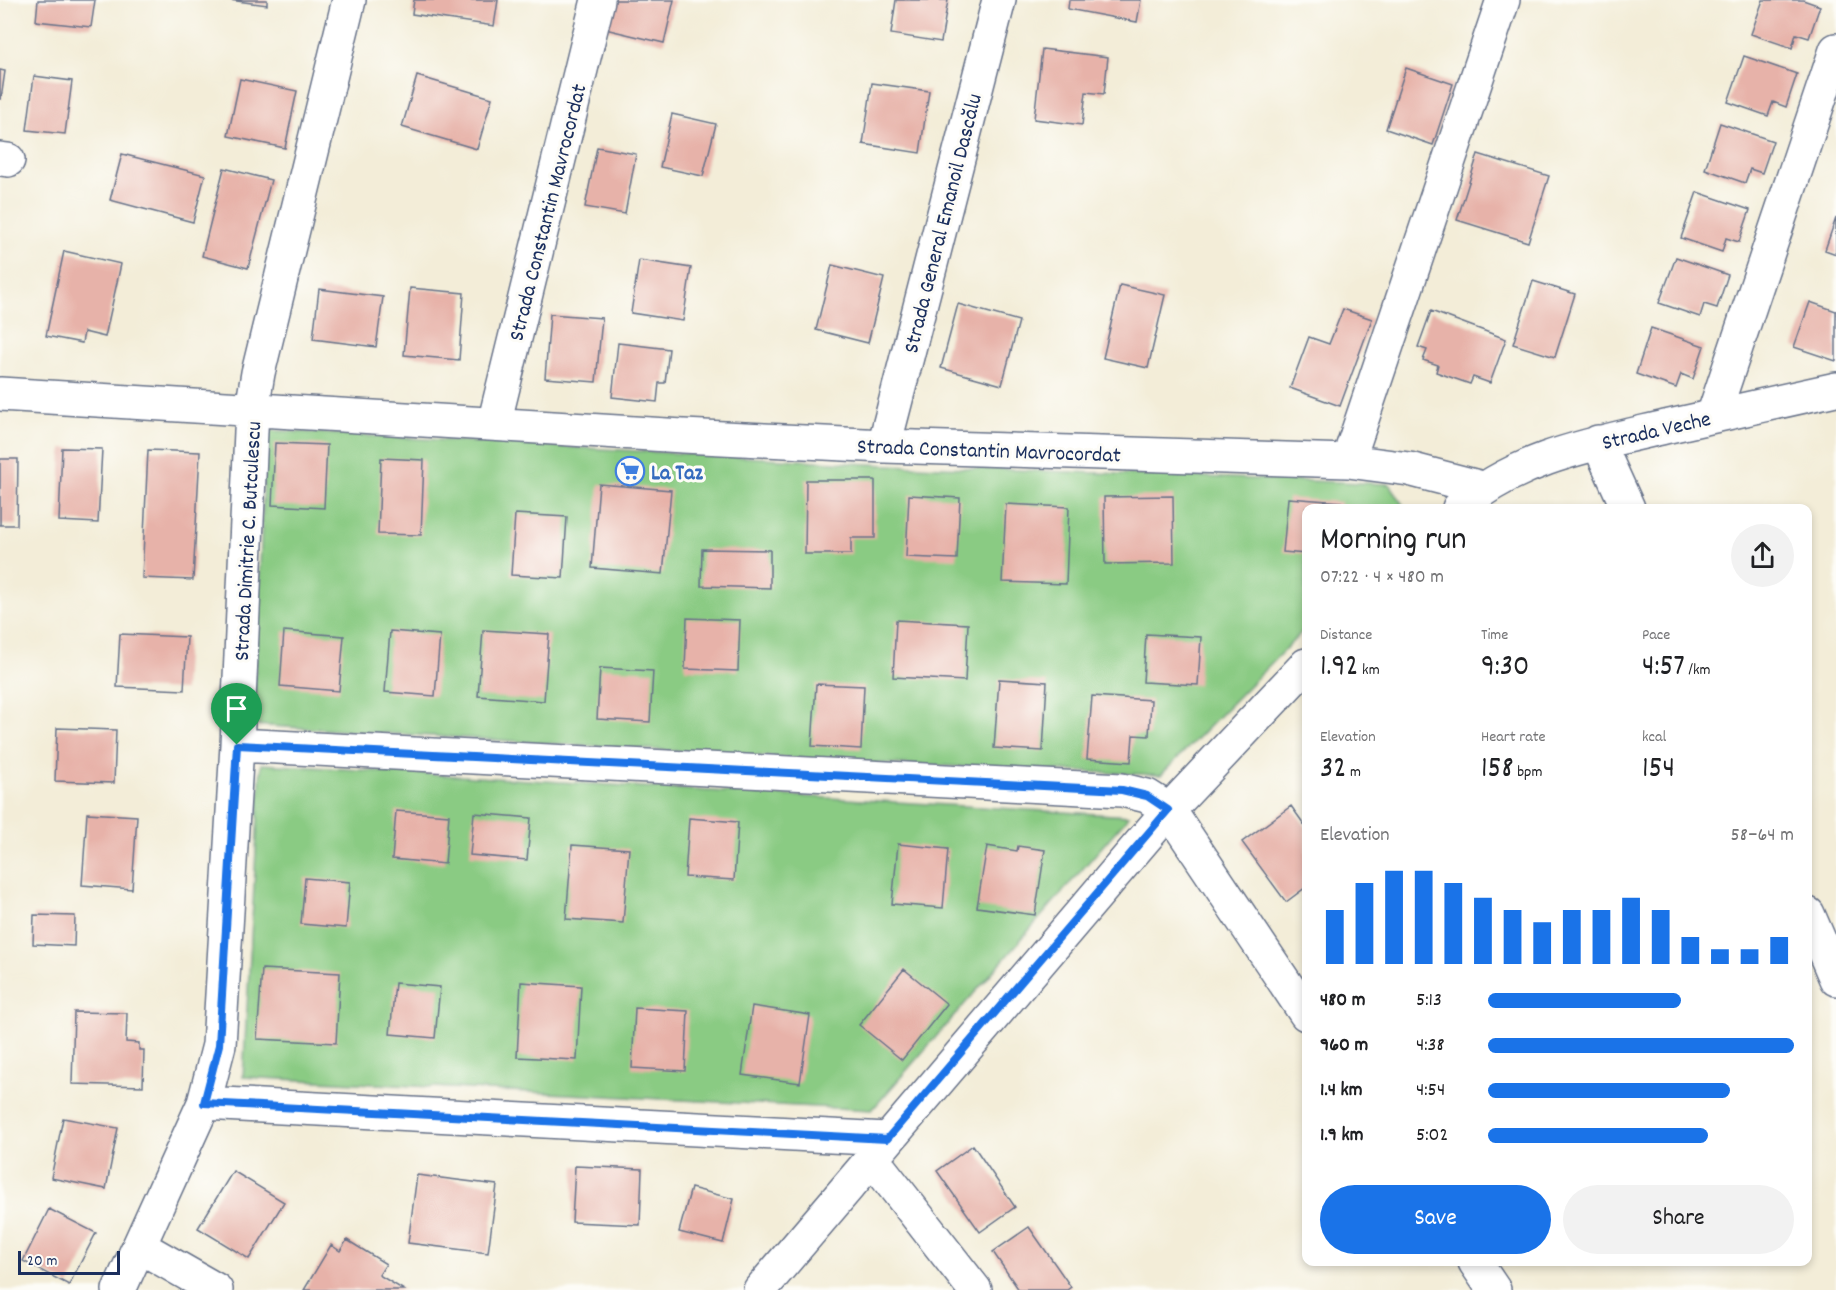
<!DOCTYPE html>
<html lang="en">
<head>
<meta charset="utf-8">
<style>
  :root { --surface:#fff; --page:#f2f2f2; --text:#202124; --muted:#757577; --accent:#1a73e8 }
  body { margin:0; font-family:Dekko,sans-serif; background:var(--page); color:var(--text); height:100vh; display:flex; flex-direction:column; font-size:22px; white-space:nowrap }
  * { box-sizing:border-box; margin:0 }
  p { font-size:20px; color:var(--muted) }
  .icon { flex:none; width:33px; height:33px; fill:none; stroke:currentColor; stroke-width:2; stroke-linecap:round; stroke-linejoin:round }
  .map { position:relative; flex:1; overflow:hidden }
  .sheet { position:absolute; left:1302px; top:504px; width:510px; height:762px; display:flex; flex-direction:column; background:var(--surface); border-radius:12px; box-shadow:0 3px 9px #0003 }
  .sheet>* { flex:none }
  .scale { position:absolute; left:18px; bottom:15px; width:102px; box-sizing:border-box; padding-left:6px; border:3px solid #1b2f5e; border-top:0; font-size:16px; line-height:21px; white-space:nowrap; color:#1b2f5e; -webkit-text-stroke:4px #fdfcf7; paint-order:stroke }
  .pin { position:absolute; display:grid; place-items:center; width:51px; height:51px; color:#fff; margin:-62px -26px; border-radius:50% 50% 50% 0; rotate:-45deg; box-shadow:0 0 6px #0007 }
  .pin .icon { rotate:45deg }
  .round { display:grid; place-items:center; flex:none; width:63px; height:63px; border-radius:32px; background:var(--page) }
  .summary { display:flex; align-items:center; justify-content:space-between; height:102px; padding:0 18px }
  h1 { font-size:33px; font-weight:600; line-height:45px }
  .figures { display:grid; grid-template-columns:repeat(3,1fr); gap:9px; height:102px; padding:6px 18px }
  .figures div { display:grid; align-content:center }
  .figures b { font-size:30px; font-weight:600 }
  .figures small { font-size:16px; font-weight:400 }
  .figures p { font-size:16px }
  .chart { height:168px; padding:12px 18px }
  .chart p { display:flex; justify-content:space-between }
  .chart svg { width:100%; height:108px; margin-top:6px; stroke:var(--accent); stroke-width:6 }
  .action { display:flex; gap:12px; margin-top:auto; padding:12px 18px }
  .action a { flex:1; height:69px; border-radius:36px; background:var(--accent); color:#fff; font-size:24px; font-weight:600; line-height:69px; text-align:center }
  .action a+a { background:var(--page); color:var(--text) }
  ul { padding:0 18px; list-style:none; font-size:20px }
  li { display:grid; grid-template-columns:96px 72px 1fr; align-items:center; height:45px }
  li i { height:15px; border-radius:8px; background:var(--accent) }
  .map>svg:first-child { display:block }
  .green { fill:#8acb83; stroke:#527d70; stroke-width:1.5 }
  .building { fill:#e7b2a9 }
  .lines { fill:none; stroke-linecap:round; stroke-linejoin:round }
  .minor-casing { stroke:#677289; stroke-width:36 }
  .minor { stroke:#fff; stroke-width:33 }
  .route-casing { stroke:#fff; stroke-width:12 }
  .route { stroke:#1a73e8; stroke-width:8 }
  .labels { text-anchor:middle; stroke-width:6; stroke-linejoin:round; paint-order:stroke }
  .street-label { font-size:22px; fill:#1b2f5e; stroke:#fdfcf7 }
  .shop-label { font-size:22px; font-weight:bold; fill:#366cbe; stroke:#fdfcf7; text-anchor:start }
</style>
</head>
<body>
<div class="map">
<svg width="1836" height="1290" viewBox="0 0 1836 1290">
  <rect width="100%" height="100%" fill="#fdfcf7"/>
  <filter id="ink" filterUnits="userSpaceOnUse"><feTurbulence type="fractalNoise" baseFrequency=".0167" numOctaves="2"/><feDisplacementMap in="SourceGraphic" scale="12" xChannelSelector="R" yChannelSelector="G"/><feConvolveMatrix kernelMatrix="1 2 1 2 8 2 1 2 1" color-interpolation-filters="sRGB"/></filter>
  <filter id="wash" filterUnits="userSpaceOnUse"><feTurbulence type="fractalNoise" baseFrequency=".008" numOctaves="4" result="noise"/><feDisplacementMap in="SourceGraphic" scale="24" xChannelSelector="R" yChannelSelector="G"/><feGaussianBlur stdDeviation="1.35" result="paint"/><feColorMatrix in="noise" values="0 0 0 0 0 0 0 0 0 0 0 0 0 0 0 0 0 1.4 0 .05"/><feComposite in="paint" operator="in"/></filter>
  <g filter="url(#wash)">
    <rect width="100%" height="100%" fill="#f3edd8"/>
    <path class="green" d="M 266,430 L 887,465 L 1389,484 L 1405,508 L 1306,508 L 1306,628 L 1161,775 L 870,763 L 253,725 Z
      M 261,764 L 1129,816 L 872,1110 L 243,1077 Z"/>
    <g id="blocks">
      <path class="building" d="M 38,0 L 95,0 L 91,27 L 36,21 Z
        M 229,0 L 267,0 L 267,5 Z
        M 414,0 L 498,0 L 494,26 L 412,14 Z
        M 613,0 L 674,0 L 664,43 L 605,29 Z
        M 896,0 L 948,0 L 941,42 L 891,34 Z
        M 1069,0 L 1141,0 L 1137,22 L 1068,9 Z
        M 1763,0 L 1803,0 L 1820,6 L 1809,38 L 1796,34 L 1792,48 L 1751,34 Z
        M 1042,49 L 1108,57 L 1104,94 L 1086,92 L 1082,125 L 1034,119 Z
        M 1744,56 L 1797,74 L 1786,107 L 1773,102 L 1768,116 L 1728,102 Z
        M 1406,68 L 1453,84 L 1433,145 L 1386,129 Z
        M 0,70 L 5,71 L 1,99 L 0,99 Z
        M 34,76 L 72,81 L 65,134 L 27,130 Z
        M 417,76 L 492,98 L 477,149 L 402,127 Z
        M 240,79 L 297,91 L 285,148 L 228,136 Z
        M 872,83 L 929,91 L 920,153 L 863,144 Z
        M 672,114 L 716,124 L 703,176 L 660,167 Z
        M 1720,123 L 1773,141 L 1762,173 L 1750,169 L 1745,183 L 1705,169 Z
        M 597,147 L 636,154 L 625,214 L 585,207 Z
        M 122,154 L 205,175 L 193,222 L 110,200 Z
        M 1478,154 L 1549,176 L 1528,242 L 1457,220 Z
        M 224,168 L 271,180 L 248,268 L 202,256 Z
        M 1697,192 L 1750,210 L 1739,242 L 1726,238 L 1722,252 L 1681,238 Z
        M 1836,218 L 1836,254 L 1825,250 Z
        M 64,251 L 121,264 L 105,337 L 84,332 L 82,343 L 46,336 Z
        M 1676,257 L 1728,275 L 1717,308 L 1704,304 L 1700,317 L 1659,303 Z
        M 639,260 L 691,268 L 683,321 L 631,313 Z
        M 832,265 L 884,278 L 868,343 L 816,330 Z
        M 1533,281 L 1575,294 L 1555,357 L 1513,344 Z
        M 1120,285 L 1165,295 L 1148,368 L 1103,358 Z
        M 410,288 L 464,293 L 459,360 L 404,355 Z
        M 319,289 L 383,297 L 376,347 L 313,339 Z
        M 1810,302 L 1836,311 L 1836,361 L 1794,347 Z
        M 958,304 L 1019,321 L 1002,385 L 941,368 Z
        M 1343,309 L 1372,319 L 1340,406 L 1290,388 L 1309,337 L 1329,344 Z
        M 1431,311 L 1506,339 L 1490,383 L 1473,377 L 1470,384 L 1436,372 L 1438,365 L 1423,360 L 1427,350 L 1418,347 Z
        M 550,314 L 602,318 L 596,382 L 545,378 Z
        M 1651,328 L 1704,346 L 1693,379 L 1681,374 L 1676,388 L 1636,374 Z
        M 618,343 L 669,349 L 665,383 L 659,383 L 657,402 L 612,397 Z
        M 275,443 L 327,445 L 324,508 L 272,505 Z
        M 62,448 L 102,449 L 98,523 L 59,521 Z
        M 148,450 L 200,452 L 193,580 L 142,578 Z
        M 381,458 L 424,460 L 421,535 L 378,534 Z
        M 0,459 L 18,459 L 17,525 L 0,525 Z
        M 806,480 L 875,480 L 875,538 L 851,538 L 851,554 L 805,554 Z
        M 599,484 L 671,490 L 663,574 L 592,568 Z
        M 909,495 L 960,498 L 957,559 L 906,557 Z
        M 1173,496 L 1174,563 L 1105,564 L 1104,497 Z
        M 1288,498 L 1341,502 L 1340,508 L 1306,508 L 1306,554 L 1283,552 Z
        M 1006,504 L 1069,507 L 1066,584 L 1002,582 Z
        M 515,514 L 567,517 L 563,578 L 511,575 Z
        M 702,549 L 770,550 L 770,588 L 701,586 Z
        M 687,618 L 740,620 L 738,671 L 685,669 Z
        M 896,620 L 968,624 L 965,681 L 893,677 Z
        M 483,630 L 549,634 L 544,701 L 478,696 Z
        M 284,631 L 344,636 L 339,691 L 280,686 Z
        M 390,631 L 440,635 L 435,696 L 385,692 Z
        M 120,634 L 187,637 L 184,690 L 117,687 Z
        M 1146,634 L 1201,637 L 1198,685 L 1143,682 Z
        M 600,668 L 653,671 L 650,722 L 597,719 Z
        M 999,679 L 1047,682 L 1043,751 L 994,748 Z
        M 816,684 L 864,686 L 861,749 L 812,746 Z
        M 1092,696 L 1151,700 L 1149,736 L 1133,735 L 1131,762 L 1087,759 Z
        M 57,728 L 116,730 L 114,783 L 55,781 Z
        M 1291,806 L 1306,827 L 1306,887 L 1286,902 L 1242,842 Z
        M 396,811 L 449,815 L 445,864 L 392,859 Z
        M 87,813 L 137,816 L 132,889 L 82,885 Z
        M 474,813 L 531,818 L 527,860 L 470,855 Z
        M 689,818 L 738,822 L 734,880 L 685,877 Z
        M 898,844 L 948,849 L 943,908 L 892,904 Z
        M 572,845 L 629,849 L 623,923 L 566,919 Z
        M 987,846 L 1017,851 L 1018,846 L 1045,850 L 1035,915 L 977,907 Z
        M 305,878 L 350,882 L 346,928 L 301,924 Z
        M 34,915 L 75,916 L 74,946 L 33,944 Z
        M 262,969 L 340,973 L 336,1043 L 257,1039 Z
        M 904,969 L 947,1004 L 902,1060 L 859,1025 Z
        M 521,982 L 581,986 L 577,1060 L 517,1057 Z
        M 395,983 L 440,987 L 435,1038 L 390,1034 Z
        M 752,1006 L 810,1015 L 800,1083 L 742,1075 Z
        M 635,1008 L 688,1011 L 685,1071 L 632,1068 Z
        M 74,1012 L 127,1013 L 126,1042 L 139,1043 L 139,1050 L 144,1050 L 143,1086 L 72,1084 Z
        M 63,1118 L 118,1128 L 106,1189 L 51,1178 Z
        M 973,1145 L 1015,1207 L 980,1232 L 937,1171 Z
        M 575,1166 L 642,1169 L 640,1225 L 572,1222 Z
        M 233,1171 L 284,1202 L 249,1259 L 198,1228 Z
        M 417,1175 L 497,1185 L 488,1253 L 408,1243 Z
        M 691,1188 L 734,1199 L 723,1243 L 679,1232 Z
        M 49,1209 L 96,1233 L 69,1285 L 23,1261 Z
        M 1029,1227 L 1071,1287 L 1067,1290 L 1019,1290 L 993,1252 Z
        M 347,1240 L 386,1264 L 379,1275 L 404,1290 L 304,1290 L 331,1245 L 340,1251 Z"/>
    </g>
  </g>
  <g filter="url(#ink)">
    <use href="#blocks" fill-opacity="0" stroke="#677289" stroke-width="1.5"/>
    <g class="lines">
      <g class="minor-casing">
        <path id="minor" d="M 0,159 L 8,160
          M 0,394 L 683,436 L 884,446 L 1348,461 L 1409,469 L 1482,488
          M 1713,416 L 1836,50
          M 494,424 L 598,0
          M 1598,442 L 1628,508
          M 884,446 L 999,0
          M 1348,461 L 1503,0
          M 1459,508 C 1516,458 1593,444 1665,427 C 1722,414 1779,402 1836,389
          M 237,745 L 1122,790 L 1147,796 L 1169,810 L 1306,1014
          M 1808,914 L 1836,979
          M 204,1103 L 887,1139
          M 871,1157 L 975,1290
          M 139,1246 L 216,1290
          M 1475,1262 L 1494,1290
          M 119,1290 L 204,1103 L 219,1045 L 237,745 L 252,409 L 258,373 L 349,0
          M 760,1290 L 1169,810 L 1306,665"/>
      </g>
      <use href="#minor" class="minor"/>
    </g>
  </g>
  <g class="lines" filter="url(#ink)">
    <g class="route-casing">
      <path id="route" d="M 237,745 L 1122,790 L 1147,796 L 1168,810 L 887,1139 L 204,1103 L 219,1045 Z"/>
    </g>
    <use href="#route" class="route"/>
  </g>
  <defs>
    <g id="supermarket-ring" transform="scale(1.5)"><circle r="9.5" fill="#fdfcf7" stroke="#3f7fe0" stroke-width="1.5"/><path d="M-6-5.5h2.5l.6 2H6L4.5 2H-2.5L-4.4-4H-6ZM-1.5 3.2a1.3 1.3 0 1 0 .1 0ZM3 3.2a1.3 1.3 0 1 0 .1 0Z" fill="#3f7fe0"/></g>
  </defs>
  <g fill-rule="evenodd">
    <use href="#supermarket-ring" x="630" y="471"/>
  </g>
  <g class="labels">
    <g class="street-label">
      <text transform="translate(546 212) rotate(-76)" y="8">Strada Constantin Mavrocordat</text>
      <text transform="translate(941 223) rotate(-76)" y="8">Strada General Emanoil Dascălu</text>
      <text transform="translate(1656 429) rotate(-13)" y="8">Strada Veche</text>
      <text transform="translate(989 449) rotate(2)" y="8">Strada Constantin Mavrocordat</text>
      <text transform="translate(246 541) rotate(-87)" y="8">Strada Dimitrie C. Butculescu</text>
    </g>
    <g class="shop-label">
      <text x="651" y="479">La Taz</text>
    </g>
  </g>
</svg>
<div class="scale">20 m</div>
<div class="pin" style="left:237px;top:745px;background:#1e9e55"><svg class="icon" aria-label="arrive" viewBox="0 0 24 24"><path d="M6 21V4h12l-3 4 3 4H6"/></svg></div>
<section class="sheet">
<div class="summary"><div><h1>Morning run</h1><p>07:22 · 4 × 480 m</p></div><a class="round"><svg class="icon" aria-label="share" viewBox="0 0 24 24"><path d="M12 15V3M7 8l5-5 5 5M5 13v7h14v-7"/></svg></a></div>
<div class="figures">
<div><p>Distance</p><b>1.92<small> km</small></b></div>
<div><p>Time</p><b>9:30</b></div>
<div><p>Pace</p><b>4:57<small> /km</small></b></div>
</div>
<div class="figures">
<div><p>Elevation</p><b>32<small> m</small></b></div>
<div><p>Heart rate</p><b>158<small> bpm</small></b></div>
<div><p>kcal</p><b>154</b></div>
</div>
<div class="chart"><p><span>Elevation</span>58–64 m</p>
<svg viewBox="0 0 160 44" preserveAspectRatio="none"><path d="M5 44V22M15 44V11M25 44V6M35 44V6M45 44V11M55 44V17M65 44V22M75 44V27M85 44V22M95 44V22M105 44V17M115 44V22M125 44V33M135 44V38M145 44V38M155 44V33"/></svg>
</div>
<ul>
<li><b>480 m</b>5:13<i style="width:63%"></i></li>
<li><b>960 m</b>4:38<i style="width:100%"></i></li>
<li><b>1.4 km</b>4:54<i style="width:79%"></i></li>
<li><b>1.9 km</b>5:02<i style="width:72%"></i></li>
</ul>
<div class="action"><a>Save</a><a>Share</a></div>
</section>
</div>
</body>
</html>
